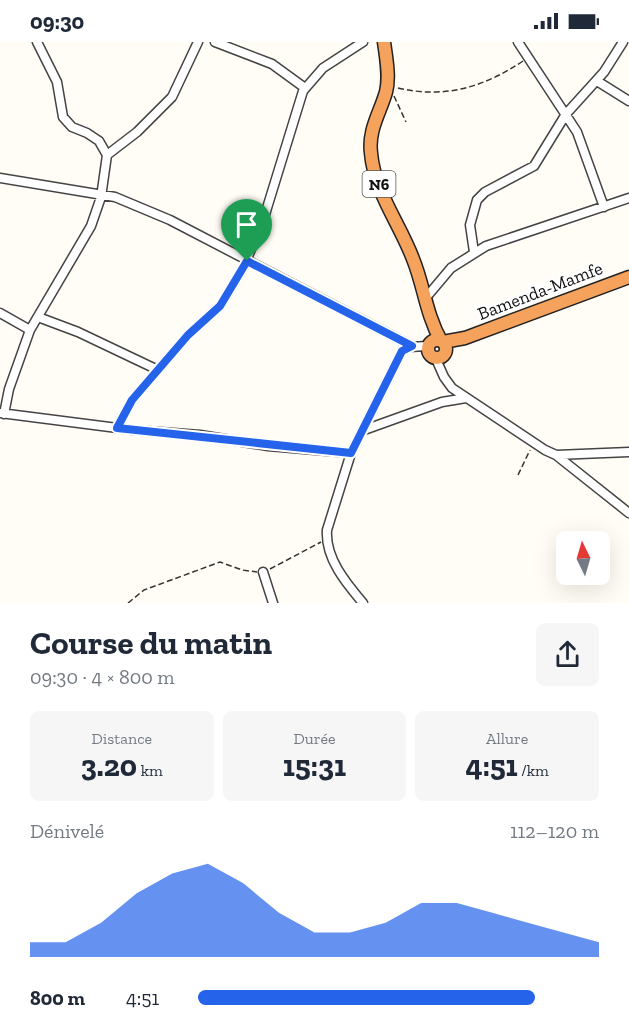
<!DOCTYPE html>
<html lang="fr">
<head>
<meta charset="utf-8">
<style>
  :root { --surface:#fff; --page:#f6f6f7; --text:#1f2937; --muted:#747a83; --accent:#2563eb }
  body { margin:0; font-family:"Zilla Slab",serif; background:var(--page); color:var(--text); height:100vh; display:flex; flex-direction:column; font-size:22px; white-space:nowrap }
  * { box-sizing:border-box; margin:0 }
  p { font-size:20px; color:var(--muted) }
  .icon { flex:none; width:33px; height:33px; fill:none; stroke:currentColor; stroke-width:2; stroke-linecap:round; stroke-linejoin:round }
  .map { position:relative; height:561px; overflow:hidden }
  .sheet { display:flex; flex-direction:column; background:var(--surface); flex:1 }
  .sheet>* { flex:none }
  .needle { width:39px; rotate:355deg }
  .fabs { position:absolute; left:556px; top:489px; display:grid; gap:12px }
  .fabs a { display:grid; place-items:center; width:54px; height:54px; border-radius:9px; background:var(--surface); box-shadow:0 6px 24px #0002; font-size:30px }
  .pin { position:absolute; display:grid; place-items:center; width:51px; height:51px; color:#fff; margin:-62px -26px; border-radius:50% 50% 50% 0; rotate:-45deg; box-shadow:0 0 6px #0007 }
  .pin .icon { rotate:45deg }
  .round { display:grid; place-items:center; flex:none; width:63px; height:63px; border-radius:9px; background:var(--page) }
  .head { display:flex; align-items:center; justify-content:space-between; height:102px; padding:0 30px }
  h1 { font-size:33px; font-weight:700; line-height:45px }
  .stats { display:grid; grid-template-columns:repeat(3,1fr); gap:9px; height:102px; padding:6px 30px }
  .stats div { display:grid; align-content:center; border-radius:9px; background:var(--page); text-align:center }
  .stats b { font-size:30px; font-weight:700 }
  .stats small { font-size:16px; font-weight:400 }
  .stats p { font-size:16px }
  .chart { height:168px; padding:12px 30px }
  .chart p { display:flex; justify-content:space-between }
  .chart svg { width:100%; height:108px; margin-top:6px; fill:var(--accent); opacity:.7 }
  ul { padding:0 30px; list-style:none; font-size:20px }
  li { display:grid; grid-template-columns:96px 72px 1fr; align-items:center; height:45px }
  li i { height:15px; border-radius:8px; background:var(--accent) }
  .status { display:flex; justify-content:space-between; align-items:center; height:42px; padding:0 30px; background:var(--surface); direction:ltr }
  .status svg { height:16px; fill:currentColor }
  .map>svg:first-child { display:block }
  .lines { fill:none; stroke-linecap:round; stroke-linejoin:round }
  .minor-casing { stroke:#444; stroke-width:11 }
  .highway-casing { stroke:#222; stroke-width:15 }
  .path { stroke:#333; stroke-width:1.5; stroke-dasharray:6 3; stroke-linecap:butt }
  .minor { stroke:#fff; stroke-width:8 }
  .highway { stroke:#f5a25d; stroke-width:12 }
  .route-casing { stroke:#fff; stroke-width:12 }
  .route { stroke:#2563eb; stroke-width:8 }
  .labels { text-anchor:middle; stroke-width:6; stroke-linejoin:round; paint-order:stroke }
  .shield { fill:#fff; stroke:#585858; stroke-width:1.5 }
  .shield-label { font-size:16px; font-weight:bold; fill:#111 }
  .street-label { font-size:18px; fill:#111; stroke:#fff }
</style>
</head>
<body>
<div class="status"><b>09:30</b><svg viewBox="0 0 49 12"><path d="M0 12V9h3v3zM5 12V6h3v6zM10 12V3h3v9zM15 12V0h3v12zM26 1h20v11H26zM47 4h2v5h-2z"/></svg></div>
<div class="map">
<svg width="629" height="561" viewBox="0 0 629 561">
  <rect width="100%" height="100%" fill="#fffdf5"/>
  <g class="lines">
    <g class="minor-casing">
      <path id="minor" d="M 215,0 L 272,22 L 305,46
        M 518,0 L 577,90 L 604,165
        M 597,39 L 629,59
        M 107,113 L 137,90 L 172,55 L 198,0
        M 0,136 L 115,155 L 170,178 L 412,304
        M 474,210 L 470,183 L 477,158 L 485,150 L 534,124 L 566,72 L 604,30 L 623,0
        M 424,258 L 451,226 L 486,204 L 629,156
        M 0,271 L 30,288
        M 38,275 L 78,290 L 158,328
        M 436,317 L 444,335 L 452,346 L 545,408 L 556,413 L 629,410
        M 0,371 L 133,388 L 200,393 L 268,404 L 351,411
        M 4,372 L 9,347 L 30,288 L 91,184 L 101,155 L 107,113 L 99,99 L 87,91 L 72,85 L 63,75 L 57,40 L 37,0
        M 117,386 L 132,358 L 188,293 L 220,264 L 243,226 L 263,179 L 303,49 L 323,26 L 363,0
        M 364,388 L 442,360 L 466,356
        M 556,413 L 629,471
        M 263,530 L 273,561
        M 363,561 C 346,541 325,516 327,488 L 351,411 L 402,309 L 409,305 L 428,304"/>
    </g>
    <g class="highway-casing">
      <path id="highway" d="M 384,0 C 386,15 390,35 386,50 C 380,71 368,88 371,111 C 374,149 400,182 413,217 C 424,244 426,272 441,299
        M428 307a9 9 0 1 1 18 0a9 9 0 1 1-18 0Z
        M 443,300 L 465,296 L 629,235"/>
    </g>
    <path class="path" d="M 398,46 C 445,57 484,45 523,19
      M 394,54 L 406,80
      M 518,433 L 530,408
      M 270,527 L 321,500
      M 128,561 L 144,548 L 220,520 L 242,528 L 257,530"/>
    <use href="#minor" class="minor"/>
    <use href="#highway" class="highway"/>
  </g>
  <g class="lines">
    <g class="route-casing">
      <path id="route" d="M 247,219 L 412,304 L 402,309 L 351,411 L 117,386 L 132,358 L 188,293 L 220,264 Z"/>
    </g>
    <use href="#route" class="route"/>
  </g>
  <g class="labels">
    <rect class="shield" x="362.5" y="129" width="33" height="26" rx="4.5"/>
    <g class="shield-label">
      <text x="379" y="148">N6</text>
    </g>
    <g class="street-label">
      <text transform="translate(540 249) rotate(-21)" y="6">Bamenda-Mamfe</text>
    </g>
  </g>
</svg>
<div class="fabs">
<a><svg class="needle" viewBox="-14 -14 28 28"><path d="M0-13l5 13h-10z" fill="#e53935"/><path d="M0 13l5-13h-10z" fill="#747a83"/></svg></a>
</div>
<div class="pin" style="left:247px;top:219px;background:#1e9e55"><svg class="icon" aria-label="arrive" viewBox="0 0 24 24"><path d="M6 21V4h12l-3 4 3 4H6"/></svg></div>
</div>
<section class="sheet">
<div class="head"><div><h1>Course du matin</h1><p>09:30 · 4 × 800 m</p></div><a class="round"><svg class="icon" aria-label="share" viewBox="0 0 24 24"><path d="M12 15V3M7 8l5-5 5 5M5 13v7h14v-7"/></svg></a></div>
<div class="stats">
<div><p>Distance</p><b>3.20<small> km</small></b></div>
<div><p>Durée</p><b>15:31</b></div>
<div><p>Allure</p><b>4:51<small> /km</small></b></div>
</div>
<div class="chart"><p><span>Dénivelé</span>112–120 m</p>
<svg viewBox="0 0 160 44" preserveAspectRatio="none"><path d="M0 44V38L10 38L20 30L30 18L40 10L50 6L60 14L70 26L80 34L90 34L100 30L110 22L120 22L130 26L140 30L150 34L160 38V44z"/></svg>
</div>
<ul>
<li><b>800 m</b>4:51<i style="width:84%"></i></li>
</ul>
</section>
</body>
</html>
